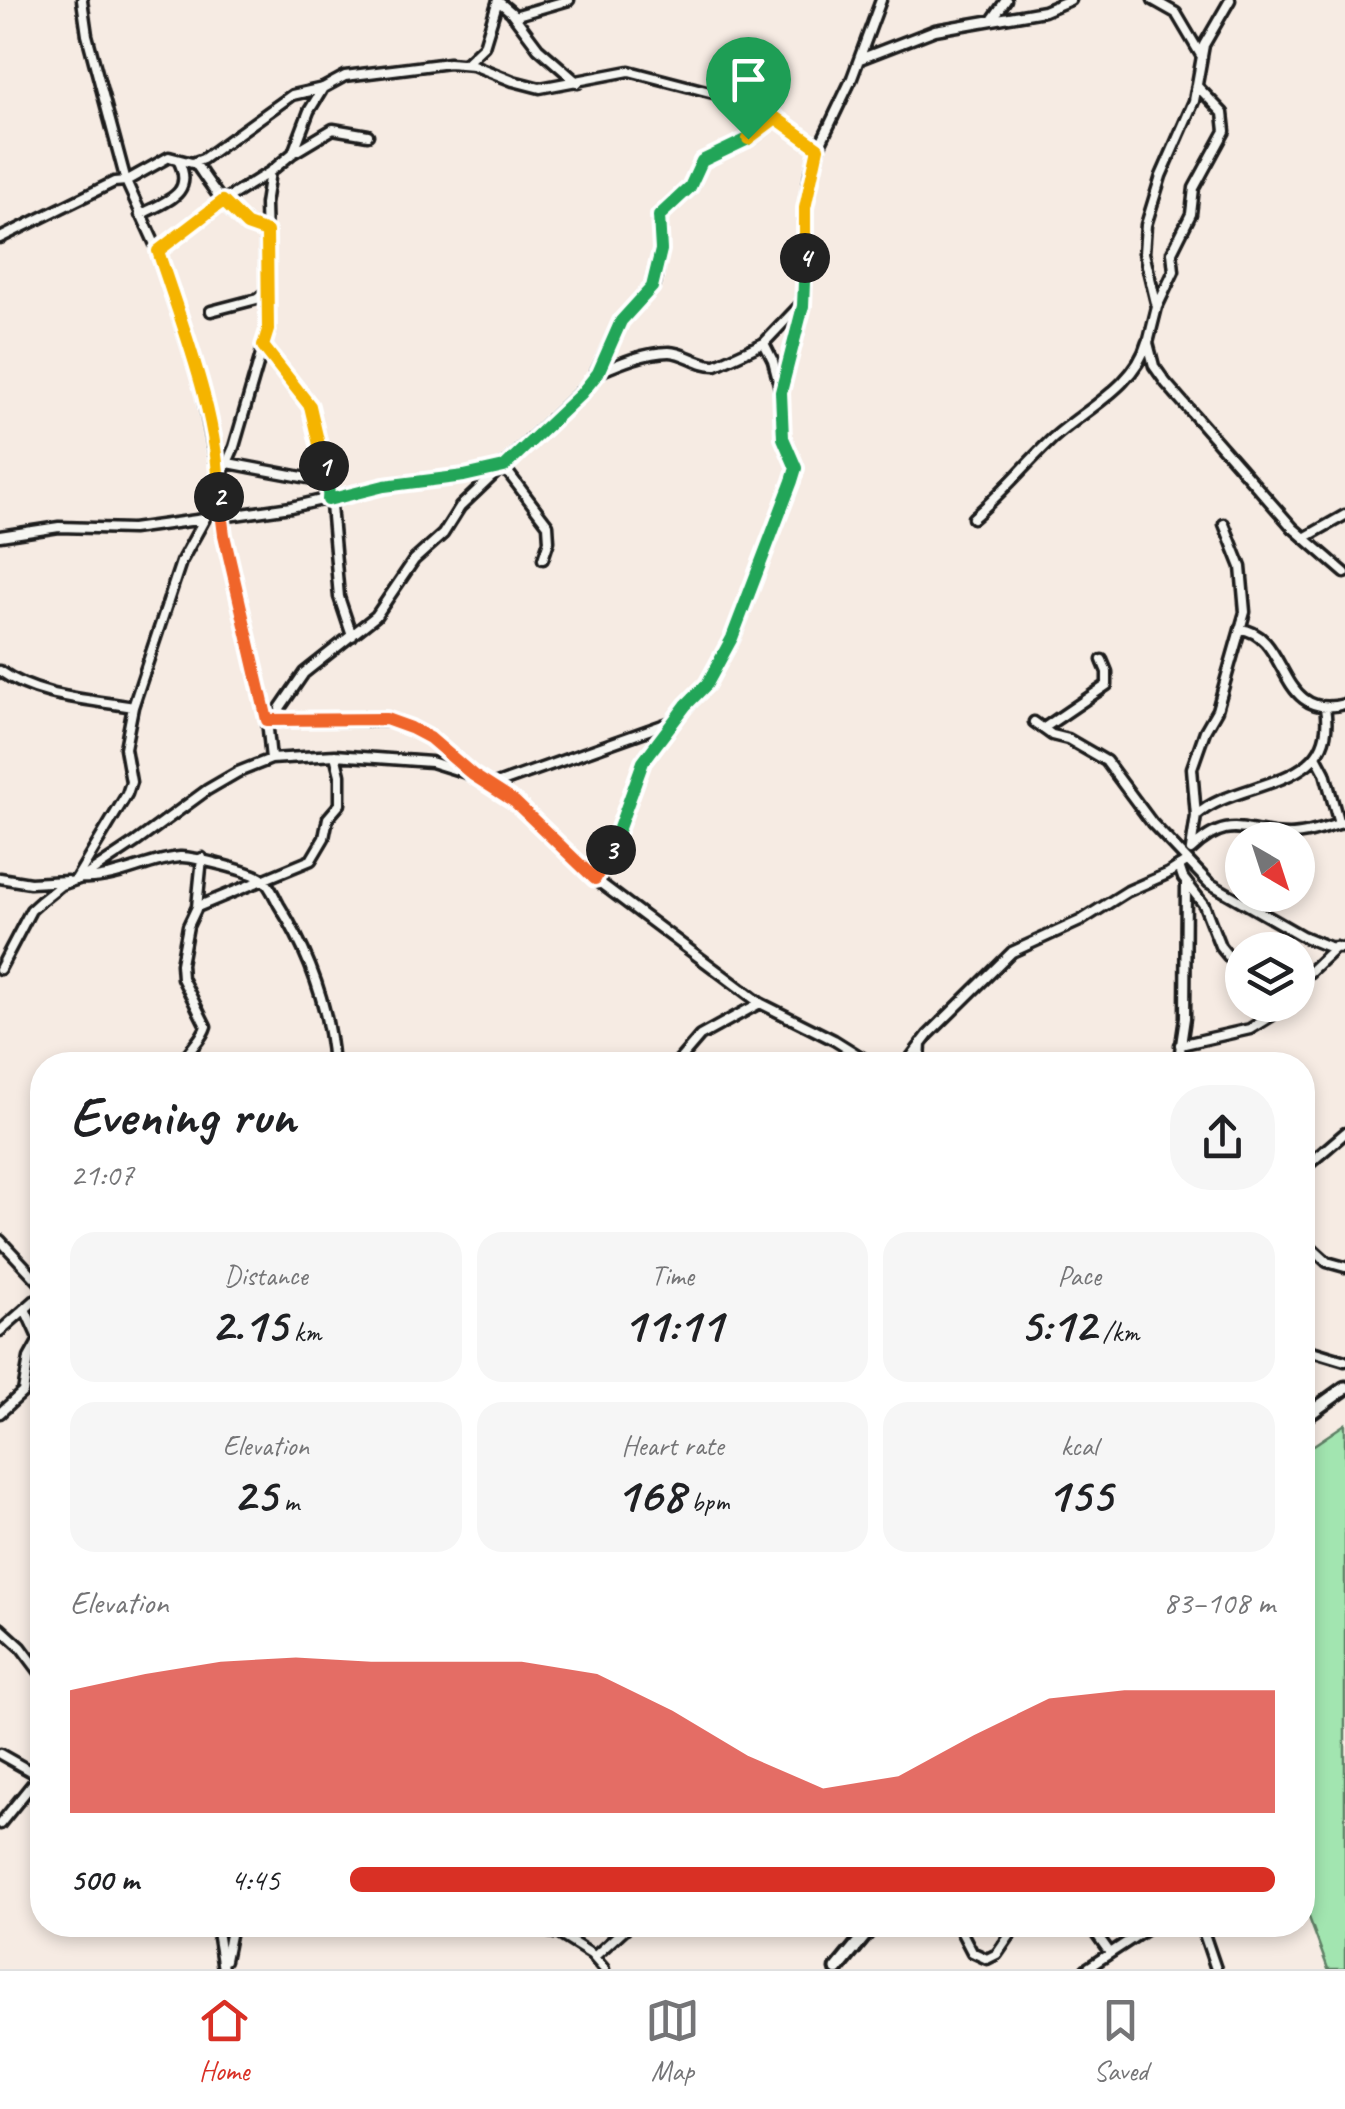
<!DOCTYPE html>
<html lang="en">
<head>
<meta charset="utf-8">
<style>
  :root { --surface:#fff; --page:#f6f6f6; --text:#202124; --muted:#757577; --line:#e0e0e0; --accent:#d93025 }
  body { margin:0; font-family:Caveat,sans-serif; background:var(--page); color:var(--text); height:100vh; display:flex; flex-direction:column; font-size:38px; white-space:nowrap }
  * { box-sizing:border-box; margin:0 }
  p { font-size:32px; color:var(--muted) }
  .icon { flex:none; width:55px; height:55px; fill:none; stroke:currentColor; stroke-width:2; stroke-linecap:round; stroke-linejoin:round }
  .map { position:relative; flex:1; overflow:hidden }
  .details { position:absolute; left:30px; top:1052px; width:1285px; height:885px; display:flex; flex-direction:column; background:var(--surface); border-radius:40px; box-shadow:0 5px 15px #0003 }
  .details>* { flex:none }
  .needle { width:65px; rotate:141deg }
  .buttons { position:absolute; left:1225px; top:822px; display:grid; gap:20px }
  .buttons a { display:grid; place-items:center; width:90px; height:90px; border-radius:50%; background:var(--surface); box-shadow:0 5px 15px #0003; font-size:50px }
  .pin { position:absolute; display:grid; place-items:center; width:85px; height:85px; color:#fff; margin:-102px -42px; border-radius:50% 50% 50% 0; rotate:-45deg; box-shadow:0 0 10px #0007 }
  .pin .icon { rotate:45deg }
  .km { position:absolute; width:50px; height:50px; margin:-25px; border-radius:50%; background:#222; color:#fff; font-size:28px; line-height:50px; text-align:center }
  .round { display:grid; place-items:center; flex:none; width:105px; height:105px; border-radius:40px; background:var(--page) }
  .head { display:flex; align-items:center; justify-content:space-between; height:170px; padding:0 40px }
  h1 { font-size:55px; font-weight:700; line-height:75px }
  .metrics { display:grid; grid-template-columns:repeat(3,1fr); gap:15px; height:170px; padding:10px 40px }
  .metrics div { display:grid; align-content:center; border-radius:25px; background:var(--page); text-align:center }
  .metrics b { font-size:50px; font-weight:700 }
  .metrics small { font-size:28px; font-weight:400 }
  .metrics p { font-size:28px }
  .chart { height:280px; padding:20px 40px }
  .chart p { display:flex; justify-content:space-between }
  .chart svg { width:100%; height:180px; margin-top:10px; fill:var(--accent); opacity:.7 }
  ul { padding:0 40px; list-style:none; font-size:32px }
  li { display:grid; grid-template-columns:160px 120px 1fr; align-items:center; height:75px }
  li i { height:25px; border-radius:12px; background:var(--accent) }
  .tabs { display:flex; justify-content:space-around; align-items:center; height:140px; border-top:2px solid var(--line); background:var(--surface); font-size:28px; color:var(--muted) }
  .tabs a { display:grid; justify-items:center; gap:5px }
  .tabs .on { color:var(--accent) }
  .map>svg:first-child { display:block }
  .green { fill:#a2e5b0; stroke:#5f8066; stroke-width:2.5 }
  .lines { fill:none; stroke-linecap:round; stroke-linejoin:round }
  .street-casing { stroke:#1c1c1c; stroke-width:15 }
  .secondary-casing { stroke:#1c1c1c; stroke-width:19 }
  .street { stroke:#f6f6f2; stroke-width:8 }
  .secondary { stroke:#f6f6f2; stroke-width:11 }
  .split-1-casing { stroke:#fff; stroke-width:20 }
  .split-2-casing { stroke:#fff; stroke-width:20 }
  .split-3-casing { stroke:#fff; stroke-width:20 }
  .split-4-casing { stroke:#fff; stroke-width:20 }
  .split-5-casing { stroke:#fff; stroke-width:20 }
  .split-1 { stroke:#22a559; stroke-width:12 }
  .split-2 { stroke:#f5b400; stroke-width:12 }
  .split-3 { stroke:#f0652b; stroke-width:12 }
  .split-4 { stroke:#22a559; stroke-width:12 }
  .split-5 { stroke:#f5b400; stroke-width:12 }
</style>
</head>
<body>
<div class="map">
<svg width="1345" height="1969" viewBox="0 0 1345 1969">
  <rect width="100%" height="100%" fill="#f6ebe3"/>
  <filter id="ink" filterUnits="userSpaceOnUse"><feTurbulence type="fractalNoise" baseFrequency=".01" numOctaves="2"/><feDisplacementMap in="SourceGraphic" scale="20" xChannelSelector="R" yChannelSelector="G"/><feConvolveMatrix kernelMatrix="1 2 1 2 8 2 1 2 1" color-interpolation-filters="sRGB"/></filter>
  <g filter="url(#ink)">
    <path class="green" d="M 1345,1424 L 1345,1969 L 1328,1969 L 1303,1901 L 1302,1453 Z"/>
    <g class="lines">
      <g class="street-casing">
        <path id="street" d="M 82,0 L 87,35 L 126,181 L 158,251 L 201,385 L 220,483 L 224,535 L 267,720 L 271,759
          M 1153,0 L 1176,13 L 1202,57
          M 1230,0 L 1204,45 L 1194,101 L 1161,176 L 1146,225 L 1144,253 L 1157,307 L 1148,343 L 1154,366 L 1166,383 L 1293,528 L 1345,573
          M 498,1 L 511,12 L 538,48 L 578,83
          M 514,16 L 569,0
          M 992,20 L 1006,0
          M 860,59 L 935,30 L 1044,11 L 1070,0
          M 465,64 L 484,46 L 498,0
          M 293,153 L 333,129 L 368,135
          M 195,163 C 213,188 234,226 267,231
          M 140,215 C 166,201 196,194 178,160
          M 0,238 L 114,182 L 126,181 L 169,157 L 192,163 L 203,159 L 292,95 L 323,88 L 345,76 L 449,63 L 473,65 L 513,81 L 540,88 L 629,71 L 756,104 L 818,149
          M 158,251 L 223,201 L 270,172 L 293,153 L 309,111 L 323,88
          M 1157,307 L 1174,271 L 1172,252 L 1191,214 L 1194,188 L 1225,131 L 1223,113 L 1197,86
          M 211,311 L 257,299 L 265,293
          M 764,343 L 773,361 L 780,388
          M 264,348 L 310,406 L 329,482 L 339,597 L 352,636
          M 597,373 C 618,364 646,352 669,352 C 685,352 699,366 716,365 L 764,343 L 803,302
          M 228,463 L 329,482
          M 220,479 L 234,447 L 268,330 L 265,204 L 270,172
          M 221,517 L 291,507 L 383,486 L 465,476 L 504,467 L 548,525 L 549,541 L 543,559
          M 973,518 C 1001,494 1024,466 1050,441 C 1083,410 1135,387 1147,342
          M 0,536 L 59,527 L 132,529 L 204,519
          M 1306,537 L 1345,515
          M 1240,629 C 1290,634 1277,723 1345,704
          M 0,671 C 39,698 88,699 133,707
          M 267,720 L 394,721 L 430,738 L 470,772
          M 283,721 L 280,708 L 304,673 L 376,616 L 414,560 L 443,534 L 460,507 L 592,381 L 621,321 L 655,283 L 661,250 L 659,216 L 691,187 L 702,161 L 748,139 L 776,118
          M 1034,722 L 1052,735 L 1068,739 L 1106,761 L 1152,823 L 1209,883 L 1302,936 L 1329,947 L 1345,948
          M 1044,728 L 1107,685 L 1107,672 L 1102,660
          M 1316,756 L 1325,773 L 1339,824
          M 491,786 L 671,722
          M 1196,816 C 1235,778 1340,791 1325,708
          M 1191,849 L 1196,816 L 1192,768 L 1205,731 L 1217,710 L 1245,612 L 1241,567 L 1224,524
          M 1191,850 C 1230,812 1246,835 1289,835 C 1308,835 1328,827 1345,822
          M 1179,866 L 1183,878 L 1204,905 L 1220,946 L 1242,973
          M 0,878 L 30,883 L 67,881
          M 82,878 C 116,880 147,860 180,857 C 192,856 253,872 262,879 C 269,883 275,898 279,905 C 309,953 329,1008 333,1065
          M 76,879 L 127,794 L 131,782 L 125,748 L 133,707 L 181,562 L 219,493
          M 595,879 L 611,851 L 643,762 L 672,722 L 707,684 L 733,638 L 792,481 L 796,467 L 783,437 L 781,392 L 803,306 L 805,208 L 810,175 L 818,149 L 852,78 L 881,0
          M 197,907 L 311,860 L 324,838 L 328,818 L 340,804 L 340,775 L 335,755
          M 0,969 L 31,910 L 41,901 L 61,885 L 82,878 L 136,842 L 207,790 L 238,772 L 271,759 L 335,755 L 431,762 L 473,775 L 491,786 L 515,802 L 595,879 L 760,1003 L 834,1040 L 874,1065
          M 1298,983 L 1336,947
          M 1180,1045 L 1250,1029 L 1271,1016 L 1267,1005
          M 182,1065 C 187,1049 202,1041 206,1026 L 182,978 L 181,964 L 188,926 L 197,907 L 202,858
          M 675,1065 L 700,1036 L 760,1003
          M 905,1065 L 928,1035 L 1012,952 L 1080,921 L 1128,891 L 1167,874 L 1187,861
          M 920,1065 L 921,1043
          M 1178,1065 L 1185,1018 L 1186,883
          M 1302,1170 L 1345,1133
          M 1302,1239 L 1327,1262 L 1345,1267
          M 0,1240 L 42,1285
          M 0,1331 L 34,1301 L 42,1298
          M 1302,1348 L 1345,1361
          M 0,1413 L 23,1392 L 29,1358 L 39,1340 L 25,1309
          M 0,1628 L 21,1647 L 42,1675
          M 0,1754 L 39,1776
          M 0,1824 L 42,1772
          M 216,1925 L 223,1969
          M 516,1925 L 559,1934 L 591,1954 L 604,1969
          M 958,1925 L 972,1952 L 987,1959 L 997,1954 L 1017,1925
          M 1201,1925 L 1216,1969
          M 1093,1929 L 1110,1953
          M 594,1957 L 629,1925
          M 225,1960 L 232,1925
          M 1086,1969 L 1153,1925"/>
      </g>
      <g class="secondary-casing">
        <path id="secondary" d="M 1302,1419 L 1345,1388
          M 837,1969 L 873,1925"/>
      </g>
      <use href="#street" class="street"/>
      <use href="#secondary" class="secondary"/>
    </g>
  </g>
  <g class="lines" filter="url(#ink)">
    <g class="split-1-casing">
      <path id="split-1" d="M 324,466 L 329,482 L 328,500 L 384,486 L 464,476 L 504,467 L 581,394 L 598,373 L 621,321 L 652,287 L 661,250 L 659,216 L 690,187 L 702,161 L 748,139"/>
    </g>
    <g class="split-2-casing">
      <path id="split-2" d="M 219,497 C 219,417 183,328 158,251 L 223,201 L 247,225 L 267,232 L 268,330 L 263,346 L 310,406 L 324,466"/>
    </g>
    <g class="split-3-casing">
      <path id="split-3" d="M 219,497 L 224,535 L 267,720 L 386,719 L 411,728 L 430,738 L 473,775 L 515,802 L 595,879 L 611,850"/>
    </g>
    <g class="split-4-casing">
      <path id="split-4" d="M 611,850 L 643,762 L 686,705 L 707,684 L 732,638 L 792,481 L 796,468 L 783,438 L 781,392 L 803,306 L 805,258"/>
    </g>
    <g class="split-5-casing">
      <path id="split-5" d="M 748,139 L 776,118 L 818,148 L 805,208 L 805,258"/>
    </g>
    <use href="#split-1" class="split-1"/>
    <use href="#split-2" class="split-2"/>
    <use href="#split-3" class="split-3"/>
    <use href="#split-4" class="split-4"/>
    <use href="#split-5" class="split-5"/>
  </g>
</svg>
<div class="buttons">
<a><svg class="needle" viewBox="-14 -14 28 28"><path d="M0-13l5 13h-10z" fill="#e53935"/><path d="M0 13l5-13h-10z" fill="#757577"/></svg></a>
<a><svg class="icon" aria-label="layers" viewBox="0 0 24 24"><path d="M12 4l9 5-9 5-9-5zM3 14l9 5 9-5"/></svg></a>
</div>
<div class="pin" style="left:748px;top:139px;background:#1e9e55"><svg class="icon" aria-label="arrive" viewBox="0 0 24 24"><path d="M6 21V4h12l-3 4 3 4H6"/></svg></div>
<b class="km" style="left:324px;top:466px">1</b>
<b class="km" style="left:219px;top:497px">2</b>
<b class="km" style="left:611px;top:850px">3</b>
<b class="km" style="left:805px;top:258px">4</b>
<section class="details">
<div class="head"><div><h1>Evening run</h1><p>21:07</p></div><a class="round"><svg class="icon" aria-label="share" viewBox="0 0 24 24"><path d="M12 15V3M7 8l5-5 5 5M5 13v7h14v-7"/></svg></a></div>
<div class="metrics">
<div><p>Distance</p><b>2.15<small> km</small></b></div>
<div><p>Time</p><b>11:11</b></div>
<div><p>Pace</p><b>5:12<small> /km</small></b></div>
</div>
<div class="metrics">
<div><p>Elevation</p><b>25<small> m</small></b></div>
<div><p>Heart rate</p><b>168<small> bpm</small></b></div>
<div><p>kcal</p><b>155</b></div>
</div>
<div class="chart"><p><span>Elevation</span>83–108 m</p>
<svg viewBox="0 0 160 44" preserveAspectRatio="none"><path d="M0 44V14L10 10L20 7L30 6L40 7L50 7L60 7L70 10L80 19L90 30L100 38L110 35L120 25L130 16L140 14L150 14L160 14V44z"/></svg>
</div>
<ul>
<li><b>500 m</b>4:45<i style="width:100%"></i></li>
</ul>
</section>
</div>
<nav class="tabs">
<a class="on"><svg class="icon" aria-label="home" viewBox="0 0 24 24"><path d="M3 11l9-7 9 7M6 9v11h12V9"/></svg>Home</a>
<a><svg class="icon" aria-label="map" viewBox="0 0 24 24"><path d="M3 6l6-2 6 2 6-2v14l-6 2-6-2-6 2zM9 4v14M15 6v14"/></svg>Map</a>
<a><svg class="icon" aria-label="saved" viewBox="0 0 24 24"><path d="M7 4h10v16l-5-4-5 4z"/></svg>Saved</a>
</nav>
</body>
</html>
